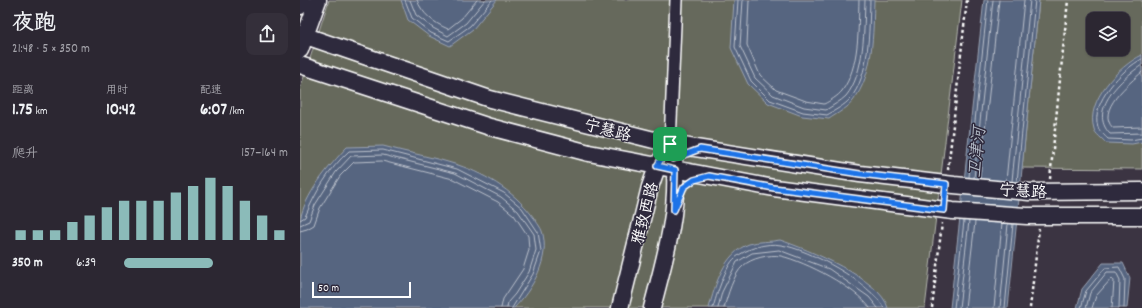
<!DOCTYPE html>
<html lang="zh">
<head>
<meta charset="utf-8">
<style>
  :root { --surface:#2c2732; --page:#342f3a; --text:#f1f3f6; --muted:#a6a5ac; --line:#48444d; --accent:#8bbbb9 }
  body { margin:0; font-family:Dekko,"LXGW WenKai TC",sans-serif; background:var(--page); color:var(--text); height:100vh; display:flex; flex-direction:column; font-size:15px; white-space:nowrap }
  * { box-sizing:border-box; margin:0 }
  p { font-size:13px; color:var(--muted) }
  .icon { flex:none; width:22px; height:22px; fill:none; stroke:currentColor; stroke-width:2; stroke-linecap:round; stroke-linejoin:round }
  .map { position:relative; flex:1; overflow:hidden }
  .sheet { display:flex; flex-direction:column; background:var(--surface); width:300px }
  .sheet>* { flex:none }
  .buttons { position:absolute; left:786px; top:12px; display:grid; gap:8px }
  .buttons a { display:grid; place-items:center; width:44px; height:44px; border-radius:8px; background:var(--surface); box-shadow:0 1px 3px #0004,0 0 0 1px var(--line); font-size:20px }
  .scale { position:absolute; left:12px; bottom:10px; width:99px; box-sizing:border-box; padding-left:4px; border:2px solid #fff; border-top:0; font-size:11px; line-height:14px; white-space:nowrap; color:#fff; -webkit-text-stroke:3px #2f2a3d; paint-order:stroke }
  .pin { position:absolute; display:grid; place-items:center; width:34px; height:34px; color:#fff; margin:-17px; border-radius:8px; box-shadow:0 2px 6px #0006 }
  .round { display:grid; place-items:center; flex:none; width:42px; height:42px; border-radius:8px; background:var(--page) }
  .summary { display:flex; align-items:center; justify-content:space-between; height:68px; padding:0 12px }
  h1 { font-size:22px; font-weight:700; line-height:30px }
  .metrics { display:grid; grid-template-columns:repeat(3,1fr); gap:6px; height:68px; padding:4px 12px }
  .metrics div { display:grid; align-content:center }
  .metrics b { font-size:17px; font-weight:700 }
  .metrics small { font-size:11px; font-weight:400 }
  .metrics p { font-size:11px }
  .chart { height:112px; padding:8px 12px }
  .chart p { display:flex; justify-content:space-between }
  .chart svg { width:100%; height:72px; margin-top:4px; stroke:var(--accent); stroke-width:6 }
  ul { padding:0 12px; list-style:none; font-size:13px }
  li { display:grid; grid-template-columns:64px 48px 1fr; align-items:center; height:30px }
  li i { height:10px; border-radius:5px; background:var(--accent) }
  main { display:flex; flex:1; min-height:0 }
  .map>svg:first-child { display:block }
  .park { fill:#66695b; stroke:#b2b4ad; fill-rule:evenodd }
  .water { fill:#566580; stroke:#9aa3b3 }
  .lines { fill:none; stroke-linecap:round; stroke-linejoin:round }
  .shore { stroke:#bbc1cc; stroke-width:1 }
  .street-casing { stroke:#fff; stroke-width:14 }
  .secondary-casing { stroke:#fff; stroke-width:19 }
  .path { stroke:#fff; stroke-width:2.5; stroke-dasharray:3 3; stroke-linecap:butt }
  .street { stroke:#2f2a3d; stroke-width:11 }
  .secondary { stroke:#2f2a3d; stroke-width:16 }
  .route-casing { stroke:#fff; stroke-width:8 }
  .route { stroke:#1a73e8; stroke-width:5 }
  .labels { text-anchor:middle; stroke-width:3; stroke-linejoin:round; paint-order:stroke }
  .street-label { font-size:16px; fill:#fff; stroke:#2f2a3d }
  .water-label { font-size:17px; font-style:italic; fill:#b3bac6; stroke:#2f2a3d }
</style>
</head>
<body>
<main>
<section class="sheet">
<div class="summary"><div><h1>夜跑</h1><p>21:48 · 5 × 350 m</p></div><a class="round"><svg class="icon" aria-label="share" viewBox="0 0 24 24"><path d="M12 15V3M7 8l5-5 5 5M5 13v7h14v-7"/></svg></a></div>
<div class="metrics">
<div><p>距离</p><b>1.75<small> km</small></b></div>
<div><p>用时</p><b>10:42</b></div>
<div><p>配速</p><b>6:07<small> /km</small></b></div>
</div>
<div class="chart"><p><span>爬升</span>157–164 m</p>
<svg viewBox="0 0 160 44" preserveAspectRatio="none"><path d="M5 44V38M15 44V38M25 44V38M35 44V33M45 44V29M55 44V24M65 44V20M75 44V20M85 44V20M95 44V15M105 44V11M115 44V6M125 44V11M135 44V20M145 44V29M155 44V38"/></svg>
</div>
<ul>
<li><b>350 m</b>6:39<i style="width:54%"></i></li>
</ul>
</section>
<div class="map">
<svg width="842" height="308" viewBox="0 0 842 308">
  <rect width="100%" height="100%" fill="#3b3442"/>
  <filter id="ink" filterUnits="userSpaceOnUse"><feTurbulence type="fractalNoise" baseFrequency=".025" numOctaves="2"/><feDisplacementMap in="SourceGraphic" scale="8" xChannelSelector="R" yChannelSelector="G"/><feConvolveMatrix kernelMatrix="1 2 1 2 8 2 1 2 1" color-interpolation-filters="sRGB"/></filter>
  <g filter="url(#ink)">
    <path class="park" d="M 29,0 L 662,0 L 625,308 L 0,308 L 0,89 Z
      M 739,0 L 842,0 L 842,169 L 722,168 ZM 793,19 L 823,19 L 823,49 L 793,49 Z"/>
    <path class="water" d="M 101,0 L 197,0 L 173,29 L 150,46 L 129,36 L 108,20 Z
      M 434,0 L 574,0 C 573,33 574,74 553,101 C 548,108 536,114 529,119 L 502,116 L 468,103 L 448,84 L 431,48 Z
      M 684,0 L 739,0 L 708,308 L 650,308 Z
      M 842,55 L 842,142 L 832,144 L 806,143 C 803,139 795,134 794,129 C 785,101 819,66 842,55 Z
      M 83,146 C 108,153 134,157 158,165 C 188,175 218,194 236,221 C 238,224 241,228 242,231 C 251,258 232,290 214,308 L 0,308 C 0,280 0,250 0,222 C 3,196 30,165 47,147 Z
      M 480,240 C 507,249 581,279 588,308 L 409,308 C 415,285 424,253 449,244 C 458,241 471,242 480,240 Z
      M 803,263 L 823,263 L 830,278 L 827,308 L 777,308 L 782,289 Z"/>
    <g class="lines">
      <path class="shore" d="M 105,0 L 112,18 L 131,33 L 149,41 L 170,26 L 192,0
        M 110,0 L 116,15 L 133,28 L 148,36 L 166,23 L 185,0
        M 117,0 C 122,14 134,23 148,29 L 162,18 L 177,0
        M 438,0 L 435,47 L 451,81 L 470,100 L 503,112 L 527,115 C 534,111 545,105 550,99 C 570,75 569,30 570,0
        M 443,0 L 440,46 L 455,78 L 473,95 L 504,107 L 526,110 C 532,106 541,101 546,96 C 565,73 564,28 565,0
        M 449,0 L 447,45 L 460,75 L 476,90 L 506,101 L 524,104 C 530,101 538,96 542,91 C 560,66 558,29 559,0
        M 842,59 C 822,69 790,103 798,127 C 799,131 805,136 808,139 L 831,140 L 842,138
        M 842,65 C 822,78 787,110 810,134 L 842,133
        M 842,72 C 830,83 795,110 813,128 L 842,127
        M 669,177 L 688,0
        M 674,178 L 693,0
        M 680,178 L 699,0
        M 706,181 L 724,0
        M 712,181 L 730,0
        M 717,182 L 735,0
        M 0,220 L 5,217 C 15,193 29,169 49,151 L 83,150 L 157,169 L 204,193 L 222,208 L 238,232 L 241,251 L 233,274 L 212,308
        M 0,225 L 9,221 L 15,205 L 36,172 L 51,156 L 83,155 L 155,173 L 201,197 L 218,211 L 234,234 L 236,250 L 229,272 L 215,294 L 208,302 L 207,308
        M 0,231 L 7,229 L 14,225 L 20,208 L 40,176 L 54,162 L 82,161 L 153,179 L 198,202 L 214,215 L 228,236 L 229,250 L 223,269 L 203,299 L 201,308
        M 413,308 C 416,296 426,265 435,258 C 445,249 467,242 481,245 C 509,249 571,283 584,308
        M 418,308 L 422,292 L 437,262 L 452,253 L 479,250 L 529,269 L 569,297 L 578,308
        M 424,308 C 427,297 434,273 443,266 C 451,258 470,254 481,256 C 506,262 555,287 570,308
        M 654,308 L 664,221
        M 659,308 L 669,221
        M 665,308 L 675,222
        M 694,308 L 702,223
        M 700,308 L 708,224
        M 705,308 L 713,224
        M 781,308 L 786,291 L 805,268 L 819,267 L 825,279 L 824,308
        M 786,308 L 790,293 L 807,272 L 816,272 L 820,280 L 819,308
        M 792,308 L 796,296 L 812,278 L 814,281 L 812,308"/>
      <g class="street-casing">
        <path id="street" d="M 370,144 L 376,0"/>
      </g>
      <g class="secondary-casing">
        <path id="secondary" d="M 0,6 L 2,0
          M 0,34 L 190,99 L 370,144 L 560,174 L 654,185 L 729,192 L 842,191
          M 0,50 L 18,0
          M 0,65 L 190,127 L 289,153 L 474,188 L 653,211 L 727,216 L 842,216
          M 320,308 L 350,187 L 357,167 L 370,144
          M 352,308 C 364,261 380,209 374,160"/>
      </g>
      <path class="path" d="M 648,170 L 667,0
        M 750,179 L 768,0
        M 632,308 L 642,223
        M 730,308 L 739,229"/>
      <use href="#street" class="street"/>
      <use href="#secondary" class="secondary"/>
    </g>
  </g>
  <g class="lines" filter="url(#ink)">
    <g class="route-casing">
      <path id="route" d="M 370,144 L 373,159 L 400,149 L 560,174 L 646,184 L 644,210 L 474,188 L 409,176 L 394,180 L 384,187 L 374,210 L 375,170 L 357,166 Z"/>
    </g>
    <use href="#route" class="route"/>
  </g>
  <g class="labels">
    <g class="street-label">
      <text transform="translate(308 129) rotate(14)" y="6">宁慧路</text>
      <text transform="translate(723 190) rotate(3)" y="6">宁慧路</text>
      <text transform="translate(344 213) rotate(-76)" y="6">雅致西路</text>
    </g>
    <g class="water-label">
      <text transform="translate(676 152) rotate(-84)" y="6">卫津河</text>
    </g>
  </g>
</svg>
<div class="buttons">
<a><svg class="icon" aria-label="layers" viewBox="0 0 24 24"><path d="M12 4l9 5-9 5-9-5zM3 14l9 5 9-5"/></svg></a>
</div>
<div class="scale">50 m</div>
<div class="pin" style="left:370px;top:144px;background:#1e9e55"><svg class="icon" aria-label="arrive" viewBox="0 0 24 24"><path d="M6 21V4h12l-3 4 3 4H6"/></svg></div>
</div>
</main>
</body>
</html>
